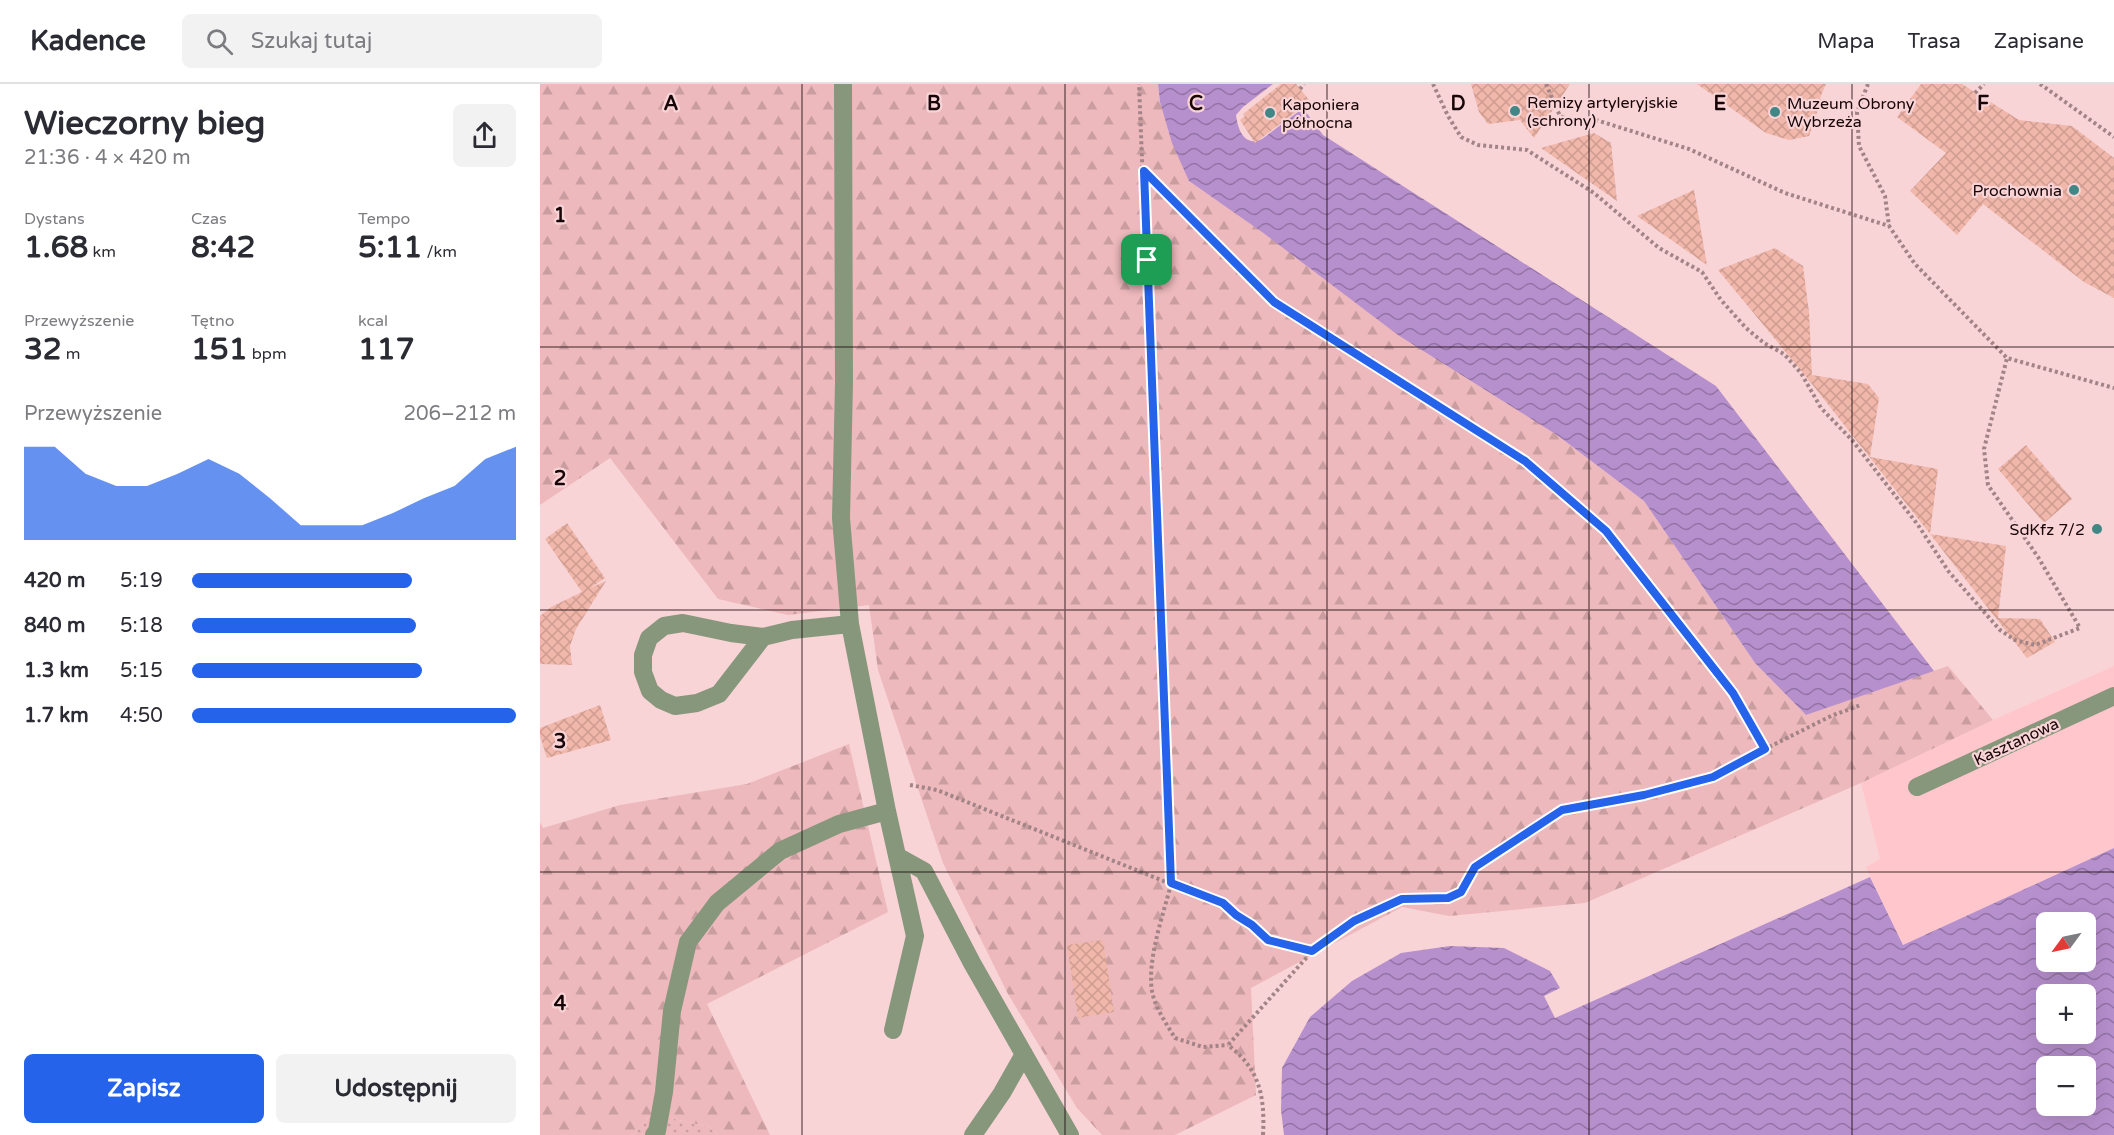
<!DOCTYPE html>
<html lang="pl">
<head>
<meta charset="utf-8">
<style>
  :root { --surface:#fff; --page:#f2f2f3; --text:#2b2b33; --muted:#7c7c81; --line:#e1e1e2; --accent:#2563eb }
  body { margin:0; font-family:"Varela Round",sans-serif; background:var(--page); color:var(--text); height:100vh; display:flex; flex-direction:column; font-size:22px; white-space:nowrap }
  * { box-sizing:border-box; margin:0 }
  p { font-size:20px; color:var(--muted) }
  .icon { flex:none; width:33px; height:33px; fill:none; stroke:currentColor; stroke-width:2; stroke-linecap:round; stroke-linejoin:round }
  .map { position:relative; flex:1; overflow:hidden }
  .drawer { display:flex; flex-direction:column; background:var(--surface); width:540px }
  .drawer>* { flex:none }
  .needle { width:39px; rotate:237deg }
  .controls { position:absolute; left:1496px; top:828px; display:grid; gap:12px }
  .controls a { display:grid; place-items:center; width:60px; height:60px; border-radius:9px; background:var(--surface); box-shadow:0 6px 24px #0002; font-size:30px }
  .pin { position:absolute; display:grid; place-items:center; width:51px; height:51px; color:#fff; margin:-26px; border-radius:12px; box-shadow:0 3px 9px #0006 }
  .round { display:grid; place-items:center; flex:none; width:63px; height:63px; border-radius:9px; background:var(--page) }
  .head { display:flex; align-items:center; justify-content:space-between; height:102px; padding:0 24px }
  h1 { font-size:33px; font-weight:700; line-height:45px }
  .metrics { display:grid; grid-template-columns:repeat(3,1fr); gap:9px; height:102px; padding:6px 24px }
  .metrics div { display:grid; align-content:center }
  .metrics b { font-size:30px; font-weight:700 }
  .metrics small { font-size:16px; font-weight:400 }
  .metrics p { font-size:16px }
  .chart { height:168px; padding:12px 24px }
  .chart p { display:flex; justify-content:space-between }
  .chart svg { width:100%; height:108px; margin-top:6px; fill:var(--accent); opacity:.7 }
  .cta { display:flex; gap:12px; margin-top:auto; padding:12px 24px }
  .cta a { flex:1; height:69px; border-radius:9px; background:var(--accent); color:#fff; font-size:24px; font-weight:700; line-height:69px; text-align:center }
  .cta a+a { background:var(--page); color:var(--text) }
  ul { padding:0 24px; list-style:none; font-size:20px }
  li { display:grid; grid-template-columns:96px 72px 1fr; align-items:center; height:45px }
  li i { height:15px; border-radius:8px; background:var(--accent) }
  header { display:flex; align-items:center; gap:36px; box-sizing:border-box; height:84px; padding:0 30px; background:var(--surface); border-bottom:2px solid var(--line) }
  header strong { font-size:28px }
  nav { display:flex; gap:33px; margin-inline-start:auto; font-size:21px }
  .search { width:420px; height:54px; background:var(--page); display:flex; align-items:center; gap:15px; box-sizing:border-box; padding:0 21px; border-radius:9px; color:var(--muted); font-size:22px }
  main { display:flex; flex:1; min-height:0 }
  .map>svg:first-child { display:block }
  .built { fill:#ffc7cc }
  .green { fill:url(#green-dots) }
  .forest { fill:url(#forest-firs) }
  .water { fill:url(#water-waves); fill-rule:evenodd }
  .building { fill:url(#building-cross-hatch) }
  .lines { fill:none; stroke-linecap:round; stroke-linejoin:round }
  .path { stroke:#a28487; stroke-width:4; stroke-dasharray:3 3; stroke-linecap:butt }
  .lane { stroke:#87977c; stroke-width:18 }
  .route-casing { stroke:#fff; stroke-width:12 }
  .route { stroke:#2563eb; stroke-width:8 }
  .grid { fill:none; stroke:#170507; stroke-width:1.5; stroke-opacity:0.55 }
  .poi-dot { fill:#408785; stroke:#f9d4d7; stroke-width:2 }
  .labels { text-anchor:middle; stroke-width:4.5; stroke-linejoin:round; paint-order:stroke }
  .poi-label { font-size:16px; fill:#170507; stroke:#f9d4d7; text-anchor:start }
  .street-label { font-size:16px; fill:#170507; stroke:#f9d4d7 }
  .grid-label { font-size:20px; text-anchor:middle; font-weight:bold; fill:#170507; stroke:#f9d4d7; stroke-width:4.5; stroke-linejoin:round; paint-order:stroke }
</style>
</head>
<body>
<header>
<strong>Kadence</strong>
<div class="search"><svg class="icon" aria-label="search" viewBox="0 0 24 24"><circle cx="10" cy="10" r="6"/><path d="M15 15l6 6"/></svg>Szukaj tutaj</div>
<nav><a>Mapa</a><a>Trasa</a><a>Zapisane</a></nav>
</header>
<main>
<section class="drawer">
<div class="head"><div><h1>Wieczorny bieg</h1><p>21:36 · 4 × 420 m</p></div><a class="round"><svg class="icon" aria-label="share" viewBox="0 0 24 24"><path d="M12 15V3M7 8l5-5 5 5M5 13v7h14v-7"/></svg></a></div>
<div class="metrics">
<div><p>Dystans</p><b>1.68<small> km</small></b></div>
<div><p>Czas</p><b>8:42</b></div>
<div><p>Tempo</p><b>5:11<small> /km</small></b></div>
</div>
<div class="metrics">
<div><p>Przewyższenie</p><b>32<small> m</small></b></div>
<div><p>Tętno</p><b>151<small> bpm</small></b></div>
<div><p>kcal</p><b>117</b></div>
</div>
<div class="chart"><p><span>Przewyższenie</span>206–212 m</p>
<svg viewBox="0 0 160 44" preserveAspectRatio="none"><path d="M0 44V6L10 6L20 17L30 22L40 22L50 17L60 11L70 17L80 27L90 38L100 38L110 38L120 33L130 27L140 22L150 11L160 6V44z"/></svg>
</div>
<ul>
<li><b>420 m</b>5:19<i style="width:68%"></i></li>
<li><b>840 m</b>5:18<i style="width:69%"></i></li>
<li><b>1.3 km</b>5:15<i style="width:71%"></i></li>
<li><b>1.7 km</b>4:50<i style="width:100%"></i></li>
</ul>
<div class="cta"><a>Zapisz</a><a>Udostępnij</a></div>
</section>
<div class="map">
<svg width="1574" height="1051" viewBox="0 0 1574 1051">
  <defs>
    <pattern id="green-dots" width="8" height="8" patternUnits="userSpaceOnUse" patternTransform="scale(1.5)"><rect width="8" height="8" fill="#edb9bd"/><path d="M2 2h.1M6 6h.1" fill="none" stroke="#ca9ea1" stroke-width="1.8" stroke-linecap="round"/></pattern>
    <pattern id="forest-firs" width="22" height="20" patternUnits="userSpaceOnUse" patternTransform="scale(1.5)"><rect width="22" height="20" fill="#edb9bd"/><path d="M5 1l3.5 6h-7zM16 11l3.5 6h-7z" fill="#ca9ea1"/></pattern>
    <pattern id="water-waves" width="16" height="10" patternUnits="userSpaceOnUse" patternTransform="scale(1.5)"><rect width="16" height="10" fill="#b68fcd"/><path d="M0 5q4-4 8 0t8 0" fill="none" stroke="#9373a4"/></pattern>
    <pattern id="building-cross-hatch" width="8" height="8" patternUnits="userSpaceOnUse" patternTransform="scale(1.5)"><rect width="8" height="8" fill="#f1b7aa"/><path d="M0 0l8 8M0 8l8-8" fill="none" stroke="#ce9c91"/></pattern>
  </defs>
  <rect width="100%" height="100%" fill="#f9d4d7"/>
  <path class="built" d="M 1574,582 L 1574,764 L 1363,861 L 1326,783 L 1340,775 L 1321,699 L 1453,636 Z"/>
  <path class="green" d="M 112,1030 L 170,1043 L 178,1051 L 92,1051 Z"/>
  <path class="forest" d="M 0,0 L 618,0 L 620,18 L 649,97 L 1017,351 L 1104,417 L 1215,579 L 1266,631 L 1408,582 L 1453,636 L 1321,699 L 1045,819 L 909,832 L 862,823 L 711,904 L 716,1011 L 635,1051 L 562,1051 L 537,1024 L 468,910 L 403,779 L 338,586 L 329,521 L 248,531 L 178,515 L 70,374 L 0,421 Z
    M 309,660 L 348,828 L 167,920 L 230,1051 L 178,1051 L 170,1043 L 112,1030 L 92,1051 L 0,1051 L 0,738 L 3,744 L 80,721 L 207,700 Z"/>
  <path class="water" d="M 618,0 L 733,0 L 703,23 L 696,31 C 698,47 705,63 722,55 L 763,24 L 783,51 L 1176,302 L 1394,587 L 1266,631 L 1215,579 L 1104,417 L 1017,351 L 858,251 L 722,148 L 649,97 L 632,59 L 620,18 Z
    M 1574,764 L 1574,1051 L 744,1051 L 741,1026 L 742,984 L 770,933 L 812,897 L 861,869 L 910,862 L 964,864 L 1010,887 L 1020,904 L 1004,912 L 1015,934 L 1330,793 L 1363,861 ZM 1545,838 L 1545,878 L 1506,878 L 1506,838 ZM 1545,910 L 1545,950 L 1506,950 L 1506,910 ZM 1545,982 L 1545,1022 L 1506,1022 L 1506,982 Z"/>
  <path class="building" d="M 741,0 L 756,0 L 770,17 L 715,59 L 700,36 L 705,32 L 703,30 Z
    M 931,0 L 1030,0 L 994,54 L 980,36 L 948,40 L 939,28 Z
    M 1157,0 L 1286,0 L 1280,14 L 1281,16 L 1269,52 L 1249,56 L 1226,49 Z
    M 1381,0 L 1422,0 L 1479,36 L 1532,42 L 1574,74 L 1574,214 L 1544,198 L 1443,120 L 1417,151 L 1370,107 L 1406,69 L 1357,33 Z
    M 1054,49 L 1071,59 L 1077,117 L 1001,64 Z
    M 1154,106 L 1167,181 L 1097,132 Z
    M 1235,164 L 1263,182 L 1269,228 L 1272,291 L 1328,300 L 1339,314 L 1330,373 L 1398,385 L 1390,450 L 1268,295 L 1178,186 Z
    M 1486,361 L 1532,415 L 1504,439 L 1458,385 Z
    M 27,439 L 65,494 L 50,504 L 66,497 L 36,545 L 30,562 L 32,581 L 0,580 L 0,532 L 11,523 L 42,508 L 5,455 Z
    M 1390,450 L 1466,462 L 1458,534 L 1500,535 L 1515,558 L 1487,574 Z
    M 60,621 L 71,656 L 7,674 L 0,652 L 0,644 Z
    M 563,856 L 574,928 L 538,934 L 527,861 Z"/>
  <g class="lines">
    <path class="path" d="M 893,0 L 908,32 L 921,53 L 938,61 L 987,66 L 1054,109 L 1119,164 L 1162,188 L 1181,216 L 1206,244 L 1224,259 L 1244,270 L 1261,289 L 1281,324 L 1312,356 L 1378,441 L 1409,488 L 1460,546 L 1475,556 L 1495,561 L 1540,544 L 1498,473 L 1448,401 L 1444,365 L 1467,274
      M 1006,0 L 1020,32 L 1036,39 L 1056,36 L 1149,65 L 1245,109 L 1349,142 L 1375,180 L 1467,274 L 1574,304
      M 1328,0 L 1317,28 L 1319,62 L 1345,112 L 1349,142
      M 1500,0 L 1574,53
      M 760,5 L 764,0
      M 1435,9 L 1444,0
      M 604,87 L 733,218 L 985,377 L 1066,447 L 1193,609 L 1225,665 L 1291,632 L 1321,621
      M 370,701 L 397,706 L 631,800 L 599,0
      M 631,799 L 683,819 L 728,856 L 772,867
      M 631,800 C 623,832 607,875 612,907 C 615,924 626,939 635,954 L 663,963 L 688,961
      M 723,1051 C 725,1013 720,985 688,961 L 777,862 L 814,837 L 862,815 L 908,814 L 921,808 L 935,783 L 1022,726 L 1104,711 L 1173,693 L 1225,665"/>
    <path class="lane" d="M 303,0 L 304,299 L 301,434 L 310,540 L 347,727 L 375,852 L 353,946
      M 223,553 L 179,610 L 157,619 L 135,622 L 121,616 L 110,607 L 103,588 L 103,571 L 109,554 L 124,542 L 143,539 L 191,549 L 223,553 L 252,546 L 310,540
      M 1377,703 L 1574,612
      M 357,772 L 384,787 L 432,879 L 530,1051
      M 114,1051 L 117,1047 L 124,1008 L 132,927 L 148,858 L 177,819 L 240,767 L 299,740 L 347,727
      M 433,1051 L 462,1009 L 484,970"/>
  </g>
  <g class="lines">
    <g class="route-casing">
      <path id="route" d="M 604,87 L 734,218 L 985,377 L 1066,447 L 1193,609 L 1225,665 L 1173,693 L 1104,711 L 1022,726 L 935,783 L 921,808 L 908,814 L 862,815 L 814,837 L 772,867 L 728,856 L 712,841 L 696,831 L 683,819 L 631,799 Z"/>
    </g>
    <use href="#route" class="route"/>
  </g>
  <path class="grid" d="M 262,0 L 262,1051M 525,0 L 525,1051M 787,0 L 787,1051M 1049,0 L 1049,1051M 1312,0 L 1312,1051M 0,263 L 1574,263M 0,526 L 1574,526M 0,788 L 1574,788"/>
  <g class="poi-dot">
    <circle cx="975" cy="27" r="6"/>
    <circle cx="1235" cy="28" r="6"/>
    <circle cx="730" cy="29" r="6"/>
    <circle cx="1534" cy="106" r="6"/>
    <circle cx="1557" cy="445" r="6"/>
  </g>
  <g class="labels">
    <g class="poi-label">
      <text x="987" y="24">Remizy artyleryjskie<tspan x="987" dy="18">(schrony)</tspan></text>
      <text x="1247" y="25">Muzeum Obrony<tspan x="1247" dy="18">Wybrzeża</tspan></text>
      <text x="742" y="26">Kaponiera<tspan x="742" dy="18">północna</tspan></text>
      <text x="1522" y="112" text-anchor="end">Prochownia</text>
      <text x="1545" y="451" text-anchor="end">SdKfz 7/2</text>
    </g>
    <g class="street-label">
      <text transform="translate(1476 657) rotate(-25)" y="6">Kasztanowa</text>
    </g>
  </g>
  <g class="grid-label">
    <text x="131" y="26">A</text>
    <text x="394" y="26">B</text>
    <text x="656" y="26">C</text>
    <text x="918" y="26">D</text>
    <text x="1180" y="26">E</text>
    <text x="1443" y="26">F</text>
    <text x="20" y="138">1</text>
    <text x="20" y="401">2</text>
    <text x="20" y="664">3</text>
    <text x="20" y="926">4</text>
  </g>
</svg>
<div class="controls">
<a><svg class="needle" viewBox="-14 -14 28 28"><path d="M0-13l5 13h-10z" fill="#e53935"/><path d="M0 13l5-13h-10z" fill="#7c7c81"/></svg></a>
<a>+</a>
<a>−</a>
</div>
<div class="pin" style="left:607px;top:176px;background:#1e9e55"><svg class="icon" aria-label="arrive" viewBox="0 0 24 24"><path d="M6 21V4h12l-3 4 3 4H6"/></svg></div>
</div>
</main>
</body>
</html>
